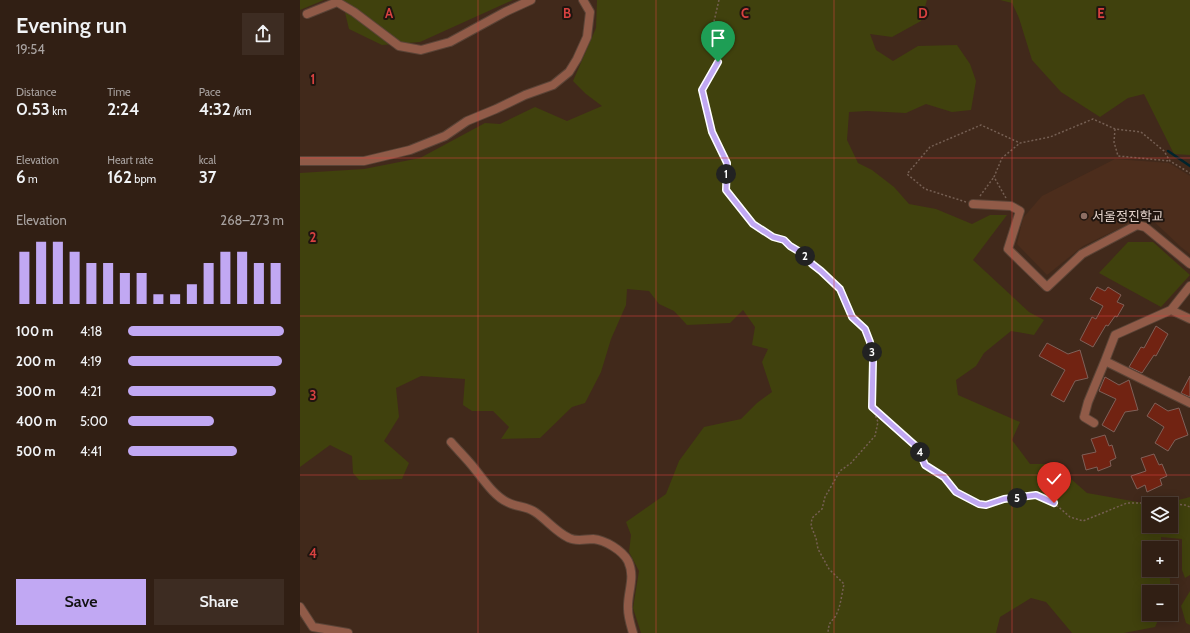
<!DOCTYPE html>
<html lang="en">
<head>
<meta charset="utf-8">
<style>
  :root { --surface:#311f14; --page:#3d2c22; --text:#f1f3f6; --muted:#a8a2a0; --line:#4c3d34; --accent:#c1a8f3 }
  body { margin:0; font-family:Cabin,"Noto Sans KR",sans-serif; background:var(--page); color:var(--text); height:100vh; display:flex; flex-direction:column; font-size:15px; white-space:nowrap }
  * { box-sizing:border-box; margin:0 }
  p { font-size:13px; color:var(--muted) }
  .icon { flex:none; width:22px; height:22px; fill:none; stroke:currentColor; stroke-width:2; stroke-linecap:round; stroke-linejoin:round }
  .map { position:relative; flex:1; overflow:hidden }
  .sheet { display:flex; flex-direction:column; background:var(--surface); width:300px }
  .sheet>* { flex:none }
  .buttons { position:absolute; left:842px; top:497px; display:grid; gap:8px }
  .buttons a { display:grid; place-items:center; width:36px; height:36px; border-radius:0px; background:var(--surface); box-shadow:0 2px 10px #0003,0 0 0 1px var(--line); font-size:20px }
  .pin { position:absolute; display:grid; place-items:center; width:34px; height:34px; color:#fff; margin:-41px -17px; border-radius:50% 50% 50% 0; rotate:-45deg; box-shadow:0 0 4px #0007 }
  .pin .icon { rotate:45deg }
  .km { position:absolute; width:20px; height:20px; margin:-10px; border-radius:50%; background:#222; color:#fff; font-size:11px; line-height:20px; text-align:center }
  .round { display:grid; place-items:center; flex:none; width:42px; height:42px; border-radius:0px; background:var(--page) }
  .headline { display:flex; align-items:center; justify-content:space-between; height:68px; padding:0 16px }
  h1 { font-size:22px; font-weight:600; line-height:30px }
  .figures { display:grid; grid-template-columns:repeat(3,1fr); gap:6px; height:68px; padding:4px 16px }
  .figures div { display:grid; align-content:center }
  .figures b { font-size:17px; font-weight:600 }
  .figures small { font-size:11px; font-weight:400 }
  .figures p { font-size:11px }
  .chart { height:112px; padding:8px 16px }
  .chart p { display:flex; justify-content:space-between }
  .chart svg { width:100%; height:72px; margin-top:4px; stroke:var(--accent); stroke-width:6 }
  .button { display:flex; gap:8px; margin-top:auto; padding:8px 16px }
  .button a { flex:1; height:46px; border-radius:0px; background:var(--accent); color:#111; font-size:16px; font-weight:600; line-height:46px; text-align:center }
  .button a+a { background:var(--page); color:var(--text) }
  ul { padding:0 16px; list-style:none; font-size:13px }
  li { display:grid; grid-template-columns:64px 48px 1fr; align-items:center; height:30px }
  li i { height:10px; border-radius:5px; background:var(--accent) }
  main { display:flex; flex:1; min-height:0 }
  .map>svg:first-child { display:block }
  .built { fill:#4c2d1c }
  .green { fill:#40410d }
  .lines { fill:none; stroke-linecap:round; stroke-linejoin:round }
  .stream { stroke:#00242d; stroke-width:2.5 }
  .building { fill:#712312; stroke:#7f6058 }
  .minor-casing { stroke:#5b4437; stroke-width:10 }
  .path { stroke:#755f53; stroke-width:1.5; stroke-dasharray:2 2; stroke-linecap:butt }
  .minor { stroke:#915b48; stroke-width:8 }
  .route-casing { stroke:#fff; stroke-width:8 }
  .route { stroke:#c1a8f3; stroke-width:5 }
  .grid { fill:none; stroke:#d84140; stroke-width:1; stroke-opacity:0.55 }
  .education-dot { fill:#8d6e63; stroke:#20150f; stroke-width:1.5 }
  .labels { text-anchor:middle; stroke-width:4; stroke-linejoin:round; paint-order:stroke }
  .poi-label { font-size:13px; fill:#e1d1c9; stroke:#20150f; text-anchor:start }
  .grid-label { font-size:13px; text-anchor:middle; font-weight:bold; fill:#d84140; stroke:#20150f; stroke-width:4; stroke-linejoin:round; paint-order:stroke }
</style>
</head>
<body>
<main>
<section class="sheet">
<div class="headline"><div><h1>Evening run</h1><p>19:54</p></div><a class="round"><svg class="icon" aria-label="share" viewBox="0 0 24 24"><path d="M12 15V3M7 8l5-5 5 5M5 13v7h14v-7"/></svg></a></div>
<div class="figures">
<div><p>Distance</p><b>0.53<small> km</small></b></div>
<div><p>Time</p><b>2:24</b></div>
<div><p>Pace</p><b>4:32<small> /km</small></b></div>
</div>
<div class="figures">
<div><p>Elevation</p><b>6<small> m</small></b></div>
<div><p>Heart rate</p><b>162<small> bpm</small></b></div>
<div><p>kcal</p><b>37</b></div>
</div>
<div class="chart"><p><span>Elevation</span>268–273 m</p>
<svg viewBox="0 0 160 44" preserveAspectRatio="none"><path d="M5 44V12M15 44V6M25 44V6M35 44V12M45 44V19M55 44V19M65 44V25M75 44V25M85 44V38M95 44V38M105 44V32M115 44V19M125 44V12M135 44V12M145 44V19M155 44V19"/></svg>
</div>
<ul>
<li><b>100 m</b>4:18<i style="width:100%"></i></li>
<li><b>200 m</b>4:19<i style="width:99%"></i></li>
<li><b>300 m</b>4:21<i style="width:95%"></i></li>
<li><b>400 m</b>5:00<i style="width:55%"></i></li>
<li><b>500 m</b>4:41<i style="width:70%"></i></li>
</ul>
<div class="button"><a>Save</a><a>Share</a></div>
</section>
<div class="map">
<svg width="890" height="633" viewBox="0 0 890 633">
  <rect width="100%" height="100%" fill="#41291b"/>
  <path class="built" d="M 815,159 L 869,163 L 890,176 L 890,254 L 881,247 L 847,215 L 783,246 L 747,275 L 717,244 L 723,218 L 742,196 Z"/>
  <path class="green" d="M 0,0 L 24,0 L 0,10 Z
    M 42,0 L 213,0 L 120,42 L 82,45 L 49,29 Z
    M 297,0 L 627,0 L 621,21 L 592,37 L 570,34 L 576,50 L 593,61 L 618,46 L 657,45 L 670,64 L 676,81 L 671,110 L 652,112 L 626,104 L 606,113 L 567,111 L 549,112 L 547,140 L 558,163 L 572,170 L 594,187 L 609,204 L 636,209 L 672,224 L 690,215 L 707,215 L 673,260 L 729,312 L 744,320 L 734,335 L 711,331 L 684,353 L 676,366 L 656,380 L 658,395 L 720,422 L 712,440 L 730,464 L 754,464 L 787,493 L 849,504 L 849,526 L 871,526 L 871,504 L 863,504 L 890,497 L 890,575 L 885,578 L 882,570 L 882,539 L 861,537 L 861,548 L 849,548 L 849,570 L 869,570 L 871,592 L 849,592 L 849,614 L 861,614 L 855,627 L 824,633 L 772,633 L 746,602 L 731,598 L 700,617 L 696,633 L 341,633 L 333,608 L 339,571 L 329,552 L 331,535 L 326,522 L 366,494 L 379,461 L 404,427 L 441,419 L 457,403 L 472,392 L 462,362 L 468,349 L 452,345 L 455,327 L 443,310 L 430,323 L 387,325 L 374,311 L 359,304 L 349,291 L 327,289 L 326,305 L 311,339 L 301,372 L 285,403 L 272,407 L 240,438 L 201,439 L 209,427 L 193,411 L 172,411 L 163,405 L 165,379 L 121,376 L 96,388 L 99,417 L 84,441 L 109,463 L 102,479 L 59,480 L 53,473 L 52,456 L 30,445 L 0,467 L 0,173 L 64,169 L 120,158 L 185,123 L 200,124 L 235,107 L 267,121 L 302,106 L 286,94 L 273,81 L 296,28 Z
    M 700,0 L 890,0 L 890,155 L 874,154 L 844,94 L 828,98 L 800,117 L 761,92 L 732,60 L 719,18 L 712,3 Z
    M 828,242 L 853,242 L 890,275 L 861,307 L 799,273 Z
    M 890,591 L 890,625 L 886,623 L 881,606 Z"/>
  <g class="lines">
    <path class="stream" d="M 868,151 L 890,166"/>
  </g>
  <path class="building" d="M 797,287 L 805,291 L 808,287 L 821,295 L 817,302 L 824,305 L 817,317 L 815,316 L 808,326 L 806,325 L 793,347 L 780,340 L 792,317 L 796,319 L 803,306 L 790,299 Z
    M 856,326 L 868,334 L 856,356 L 854,355 L 842,373 L 829,367 L 841,347 L 844,348 Z
    M 747,343 L 768,354 L 780,350 L 788,378 L 775,381 L 764,402 L 751,395 L 765,370 L 739,356 Z
    M 890,376 L 890,397 L 881,393 Z
    M 805,377 L 819,385 L 829,380 L 838,410 L 825,412 L 814,432 L 802,425 L 816,399 L 799,391 Z
    M 855,403 L 868,411 L 879,408 L 888,435 L 875,440 L 868,451 L 855,443 L 864,427 L 847,416 Z
    M 805,435 L 809,446 L 812,445 L 816,458 L 810,461 L 811,466 L 798,471 L 797,467 L 786,470 L 782,455 L 796,452 L 791,439 Z
    M 854,454 L 859,465 L 862,464 L 867,476 L 860,479 L 862,485 L 847,492 L 845,485 L 837,489 L 831,476 L 846,471 L 841,458 Z"/>
  <g class="lines">
    <g class="minor-casing">
      <path id="minor" d="M 7,14 L 37,2 L 54,12 L 99,46 L 121,50 L 150,42 L 205,12 L 231,0
        M 0,161 L 64,161 L 110,150 L 145,136 L 167,121 L 196,109 L 225,95 L 253,85 L 269,72 L 277,59 L 287,37 L 290,12 L 283,0
        M 673,204 L 711,206 L 720,211 L 708,249 L 747,287 L 782,254 L 837,225 L 845,227 L 890,264
        M 890,286 L 871,310 L 815,335 L 805,361 L 890,403
        M 871,310 L 890,319
        M 794,423 L 784,417 L 788,402 L 805,361
        M 151,442 C 157,449 163,455 169,462 C 180,474 192,495 207,502 C 216,507 227,506 235,512 C 247,520 256,532 269,538 C 277,542 285,539 293,539 C 305,540 322,550 328,561 C 336,578 327,592 328,609 C 328,617 331,626 333,633
        M 0,607 L 13,627 L 48,633"/>
    </g>
    <path class="path" d="M 419,0 L 412,30 L 419,56 L 418,62 L 401,90 L 412,132 L 427,163 L 426,190 L 453,224 L 473,237 L 484,240 L 490,246 L 505,255 L 512,264 L 521,271 L 540,289 L 552,317 L 565,329 L 570,342 L 573,360 L 572,407 L 578,422 L 575,436 L 551,463 L 540,471 L 525,497 L 522,509 L 512,518 L 511,526 L 516,538 L 518,549 L 529,569 L 544,584 C 542,593 541,604 537,613 C 533,623 529,618 528,633
      M 815,129 L 814,142 L 818,156 L 870,161
      M 680,196 L 694,177
      M 706,198 L 694,177 L 702,158 L 720,143
      M 666,202 L 625,189 L 607,174 L 630,147 L 681,125 L 720,143 L 750,137 L 793,119 L 815,129 L 841,132 L 864,151 L 870,161 L 890,173
      M 573,408 L 618,447 L 625,465 L 644,477 L 656,492 L 679,504 L 686,505 L 704,499 L 737,495 L 754,503 L 770,517 L 783,521 L 827,503 L 859,503 L 885,505 L 890,507"/>
    <use href="#minor" class="minor"/>
  </g>
  <g class="lines">
    <g class="route-casing">
      <path id="route" d="M 418,62 L 402,90 L 412,132 L 427,163 L 426,190 L 453,224 L 473,237 L 484,240 L 490,246 L 505,255 L 512,264 L 521,271 L 540,289 L 552,317 L 565,329 L 570,342 L 573,360 L 572,407 L 618,448 L 625,465 L 644,477 L 656,492 L 679,504 L 686,505 L 704,499 L 736,495 L 754,503"/>
    </g>
    <use href="#route" class="route"/>
  </g>
  <path class="grid" d="M 178,0 L 178,633M 356,0 L 356,633M 534,0 L 534,633M 712,0 L 712,633M 0,158 L 890,158M 0,316 L 890,316M 0,475 L 890,475"/>
  <circle class="education-dot" cx="784" cy="216" r="4"/>
  <g class="labels">
    <g class="poi-label">
      <text x="792" y="221">서울정진학교</text>
    </g>
  </g>
  <g class="grid-label">
    <text x="89" y="18">A</text>
    <text x="267" y="18">B</text>
    <text x="445" y="18">C</text>
    <text x="623" y="18">D</text>
    <text x="801" y="18">E</text>
    <text x="13" y="84">1</text>
    <text x="13" y="242">2</text>
    <text x="13" y="400">3</text>
    <text x="13" y="558">4</text>
  </g>
</svg>
<div class="buttons">
<a><svg class="icon" aria-label="layers" viewBox="0 0 24 24"><path d="M12 4l9 5-9 5-9-5zM3 14l9 5 9-5"/></svg></a>
<a>+</a>
<a>−</a>
</div>
<div class="pin" style="left:418px;top:62px;background:#1e9e55"><svg class="icon" aria-label="arrive" viewBox="0 0 24 24"><path d="M6 21V4h12l-3 4 3 4H6"/></svg></div>
<div class="pin" style="left:754px;top:503px;background:#d93025"><svg class="icon" aria-label="check" viewBox="0 0 24 24"><path d="M5 12l5 5 9-10"/></svg></div>
<b class="km" style="left:426px;top:174px">1</b>
<b class="km" style="left:505px;top:256px">2</b>
<b class="km" style="left:572px;top:352px">3</b>
<b class="km" style="left:620px;top:452px">4</b>
<b class="km" style="left:717px;top:498px">5</b>
</div>
</main>
</body>
</html>
